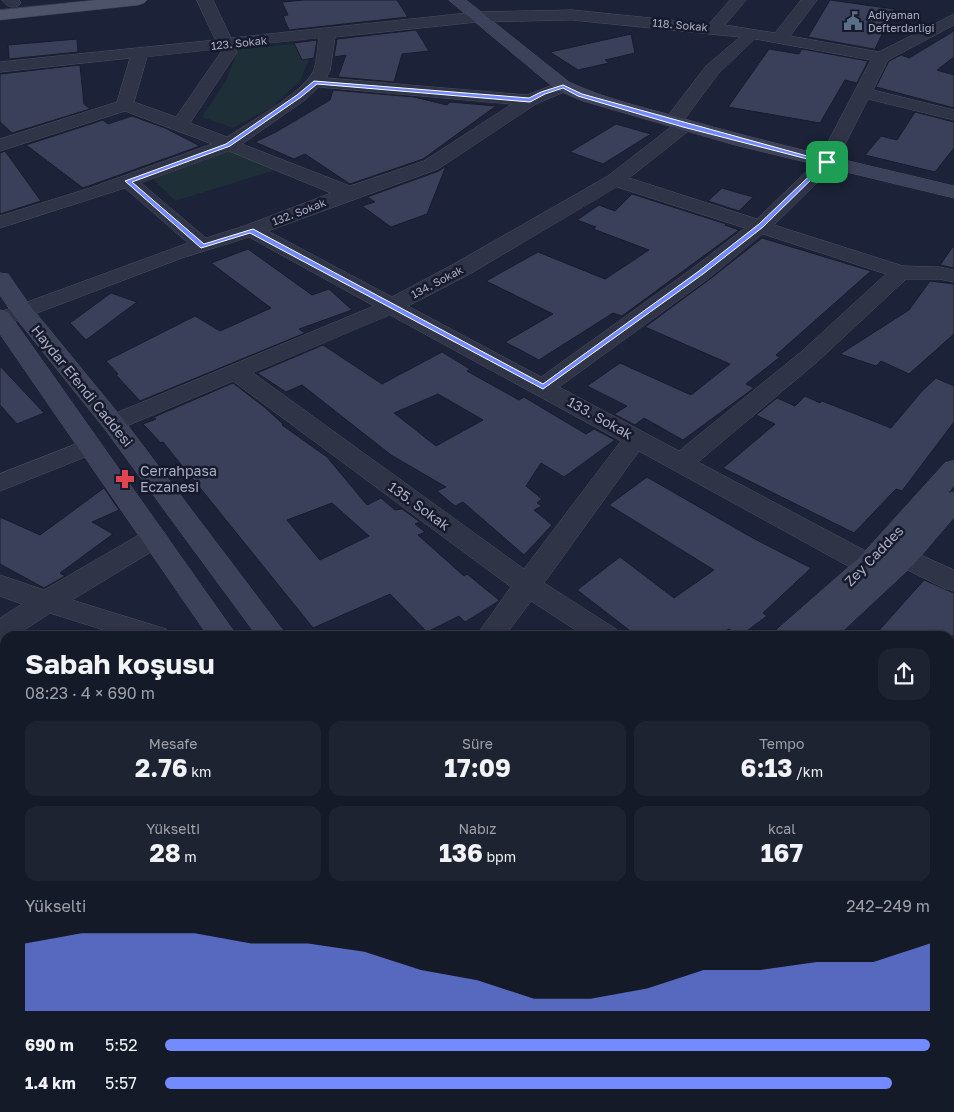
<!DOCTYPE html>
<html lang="tr">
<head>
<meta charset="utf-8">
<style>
  :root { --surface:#151a29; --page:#1e2331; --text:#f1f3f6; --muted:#9da1a8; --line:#343846; --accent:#748bff }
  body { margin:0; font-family:"Golos Text",sans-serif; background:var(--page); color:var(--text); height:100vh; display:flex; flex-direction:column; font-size:19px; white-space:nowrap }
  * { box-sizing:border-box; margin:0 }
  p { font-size:16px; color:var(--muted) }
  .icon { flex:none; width:28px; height:28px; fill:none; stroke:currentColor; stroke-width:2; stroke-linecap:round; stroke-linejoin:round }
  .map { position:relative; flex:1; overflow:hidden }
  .panel { position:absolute; left:0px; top:631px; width:955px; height:481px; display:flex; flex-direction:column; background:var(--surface); border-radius:15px 15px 0 0; box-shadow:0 2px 8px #0003,0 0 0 1px var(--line) }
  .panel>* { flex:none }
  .pin { position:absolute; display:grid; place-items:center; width:42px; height:42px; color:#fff; margin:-21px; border-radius:10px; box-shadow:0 2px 8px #0006 }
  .round { display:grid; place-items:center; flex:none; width:52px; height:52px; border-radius:15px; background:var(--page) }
  .summary { display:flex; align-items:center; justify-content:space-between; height:85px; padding:0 25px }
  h1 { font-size:28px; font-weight:700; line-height:38px }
  .stats { display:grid; grid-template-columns:repeat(3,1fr); gap:8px; height:85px; padding:5px 25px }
  .stats div { display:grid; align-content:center; border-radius:12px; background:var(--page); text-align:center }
  .stats b { font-size:25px; font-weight:700 }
  .stats small { font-size:14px; font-weight:400 }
  .stats p { font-size:14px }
  .chart { height:140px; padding:10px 25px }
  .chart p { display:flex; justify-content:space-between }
  .chart svg { width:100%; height:90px; margin-top:5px; fill:var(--accent); opacity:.7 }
  ul { padding:0 25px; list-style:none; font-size:16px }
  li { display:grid; grid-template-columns:80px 60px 1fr; align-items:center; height:38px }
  li i { height:12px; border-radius:6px; background:var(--accent) }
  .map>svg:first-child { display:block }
  .green { fill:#1e2f38 }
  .building { fill:#3a4059; stroke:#181c2d; fill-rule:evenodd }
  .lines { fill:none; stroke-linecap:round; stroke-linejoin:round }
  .street-casing { stroke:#4b4f62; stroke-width:1 }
  .secondary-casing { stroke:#4b4f62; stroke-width:1 }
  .primary-casing { stroke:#393e50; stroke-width:1 }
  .street { fill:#303447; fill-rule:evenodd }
  .secondary { fill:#3d425b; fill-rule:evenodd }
  .primary { fill:#4d5368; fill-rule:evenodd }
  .route { fill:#748bff; stroke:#fff; fill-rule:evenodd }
  .labels { text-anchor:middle; stroke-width:5; stroke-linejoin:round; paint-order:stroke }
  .far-poi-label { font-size:11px; fill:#a9aec5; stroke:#161a2b; text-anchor:start }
  .far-street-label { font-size:11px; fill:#a9aec5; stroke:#161a2b }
  .street-label { font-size:14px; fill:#a9aec5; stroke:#161a2b }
  .poi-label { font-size:14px; fill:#a9aec5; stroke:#161a2b; text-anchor:start }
</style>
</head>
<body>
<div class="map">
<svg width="954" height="1112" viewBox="0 0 954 1112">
  <rect width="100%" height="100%" fill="#1c2237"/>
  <path class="green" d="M 316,42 L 300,81 L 272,107 L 233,128 L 202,117 L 227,79 L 238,49 Z
    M 230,151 L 275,170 L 175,201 L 152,178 Z"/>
  <path class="building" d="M 304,0 L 397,0 L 408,17 L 289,30 L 283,16 L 288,15 L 282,2 Z
    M 830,0 L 894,9 L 875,49 L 879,50 L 808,37 Z
    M 416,30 L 429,51 L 402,54 L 394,82 L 338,77 L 346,55 L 334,57 L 337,39 Z
    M 954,31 L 954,57 L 937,70 L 954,75 L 954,108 L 876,87 L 889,61 L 901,55 L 909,58 Z
    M 631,34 L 635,53 L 605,60 L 609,63 L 578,70 L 550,52 Z
    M 77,39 L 78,52 L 9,59 L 8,45 Z
    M 317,40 L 314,58 L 302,60 L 294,43 Z
    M 769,49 L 799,54 L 802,49 L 868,61 L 857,83 L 845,80 L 820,123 L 728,107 Z
    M 80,65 L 84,104 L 90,109 L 12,133 L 0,122 L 0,74 Z
    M 333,90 L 414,97 L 447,105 L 450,102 L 496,106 L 423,159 L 350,184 L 305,154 L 294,159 L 255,142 L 276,132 L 330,100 Z
    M 915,112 L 954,122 L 954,148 L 935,172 L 865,155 L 881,136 L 897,140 Z
    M 132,116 L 165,128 L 200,146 L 83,188 L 26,145 L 103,120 L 108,124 Z
    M 616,124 L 651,134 L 603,164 L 570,152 Z
    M 5,151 L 41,201 L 0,214 L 0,153 Z
    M 446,166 L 427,214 L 391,227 L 362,206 L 375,202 L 367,197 L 439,171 Z
    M 722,188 L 753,197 L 739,211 L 708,201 Z
    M 632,194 L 726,224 L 725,225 L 739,230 L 622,316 L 613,313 L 539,360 L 505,342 L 553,314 L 486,281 L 538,252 L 605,279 L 649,250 L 593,229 L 596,227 L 577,220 L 599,205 L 615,211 Z
    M 762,238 L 871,271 L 776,355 L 780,357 L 746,384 L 754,388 L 683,440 L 644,418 L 635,425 L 614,414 L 627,406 L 587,386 L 620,363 L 691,395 L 730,364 L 645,327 L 710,279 Z
    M 954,245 L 954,268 L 940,265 Z
    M 248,249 L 312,295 L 329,289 L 352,310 L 299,329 L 305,333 L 140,401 L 116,375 L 118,374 L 106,361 L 195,316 L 220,331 L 271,308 L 211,263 Z
    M 930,281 L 954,284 L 954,334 L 909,374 L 881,361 L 876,366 L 840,354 L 909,310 Z
    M 111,293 L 137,302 L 86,340 L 70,323 Z
    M 323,345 L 382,384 L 442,352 L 470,369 L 467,371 L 519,400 L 524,397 L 586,434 L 594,429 L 615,440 L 564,477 L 541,463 L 526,486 L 542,499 L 537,503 L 542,506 L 534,510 L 552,525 L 524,555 L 463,502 L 455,506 L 437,491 L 446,487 L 391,455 L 302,385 L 286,392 L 257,373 ZM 438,394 L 483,420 L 436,446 L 394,413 Z
    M 0,366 L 44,413 L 17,424 L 0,405 Z
    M 936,378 L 954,386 L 954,422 L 902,491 L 896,489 L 854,533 L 723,468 L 775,424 L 756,415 L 777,398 L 795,406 L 805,396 L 820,403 L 822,401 L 891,428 L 922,391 Z
    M 233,383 L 263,406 L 283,424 L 282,425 L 327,457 L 367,505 L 381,498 L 395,510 L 402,509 L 420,522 L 415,524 L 425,532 L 418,535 L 464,576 L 467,574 L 499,600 L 499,601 L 465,622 L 459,616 L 427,632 L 390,594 L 313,628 L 163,442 L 161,443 L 143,424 L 156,419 L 154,417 ZM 332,503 L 369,536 L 320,560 L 287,520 Z
    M 647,477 L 751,537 L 811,568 L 763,613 L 767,616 L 740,636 L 729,629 L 719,636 L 637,636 L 577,590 L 620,557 L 674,598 L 714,570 L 609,505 Z
    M 104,488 L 119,510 L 92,522 L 113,534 L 60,573 L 65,576 L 44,588 L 0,564 L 0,517 L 40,535 Z
    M 924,580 L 954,593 L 954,636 L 874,636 Z"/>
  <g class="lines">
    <g class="street-casing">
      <path id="street" d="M 2,0 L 19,0 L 21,3 L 18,6 C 11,8 7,7 2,0 Z
        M 197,0 L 213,0 L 231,38 L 477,12 L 572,10 L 709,24 L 730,0 L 746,0 L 725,25 L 775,33 L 801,0 L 817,0 L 790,36 L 879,52 L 954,14 L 954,25 L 888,60 L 873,90 L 954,110 L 954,120 L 868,99 L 834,166 L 774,225 L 903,266 L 939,267 L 954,270 L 954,282 L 939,279 L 906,279 L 817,362 L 698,462 L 879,558 L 883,565 L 879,572 L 869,574 L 859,572 L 639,451 L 544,583 L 616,629 L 620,636 L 585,636 L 531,601 L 505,636 L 476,636 L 511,587 L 233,381 L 122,428 L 113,430 L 104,428 L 101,423 L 104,418 L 374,306 L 249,237 L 182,258 L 0,327 L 0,312 L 188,243 L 125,188 L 0,228 L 0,216 L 90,188 L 212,144 L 125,111 L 0,151 L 0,139 L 117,102 L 130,58 L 0,72 L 0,62 L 215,40 ZM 572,20 L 740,37 L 706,66 L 667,117 L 664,121 L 667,125 L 672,126 L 608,176 L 452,265 L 392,297 L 268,231 L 438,169 L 536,104 L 569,90 L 572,86 L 569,82 L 563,81 L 527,95 L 326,78 L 330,71 L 335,37 L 477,22 ZM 319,38 C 317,49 317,63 313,72 C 303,92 247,124 227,137 L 190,123 L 237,52 L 235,47 ZM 755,39 L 871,60 L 819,159 L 757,219 L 629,178 L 691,129 L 694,125 L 691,121 L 684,120 L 718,74 ZM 219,49 L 221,52 L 176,117 L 134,102 L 147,57 ZM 319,87 L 512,104 L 424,161 L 350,186 L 242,144 L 305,100 ZM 229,151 L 331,193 L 244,226 L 206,238 L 141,183 ZM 617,187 L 745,228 L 693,268 L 541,377 L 408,306 L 468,275 ZM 763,234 L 886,274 L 801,352 L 679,451 L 559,387 L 709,278 ZM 390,315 L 621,441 L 524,569 L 253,373 Z
        M 89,439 L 98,442 L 102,447 L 98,452 L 0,491 L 0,474 Z
        M 154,529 L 164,532 L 168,538 L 164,544 L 72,600 L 166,629 L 170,636 L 123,636 L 50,613 L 15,636 L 5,636 L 5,641 L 0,642 L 0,618 L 22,604 L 0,596 L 0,575 L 44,590 L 144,532 Z
        M 885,539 L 954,570 L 954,591 L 944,588 L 875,554 L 871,548 L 875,542 Z
        M 950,721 L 954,722 L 954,747 L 950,746 Z
        M 0,768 L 5,770 L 5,800 L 0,798 Z
        M 954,981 L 954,1018 L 950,1020 L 950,983 Z
        M 241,1108 L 285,1108 L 283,1112 L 239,1112 Z
        M 845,1108 L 887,1108 L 885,1112 L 843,1112 Z"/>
    </g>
    <g class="secondary-casing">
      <path id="secondary" d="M 449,0 L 466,0 L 569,82 C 605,99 643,107 681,118 C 771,144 863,164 954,186 L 954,198 L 735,145 L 583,101 L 557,90 Z
        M 0,273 L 8,274 L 31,307 L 122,418 L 287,636 L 257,636 L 104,428 L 15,317 L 0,295 Z
        M 0,310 L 8,312 L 237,636 L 208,636 L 0,334 Z
        M 954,461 L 954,485 L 947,494 L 954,492 L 954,517 L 914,564 L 837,636 L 774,636 L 778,629 L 859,558 L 945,463 Z
        M 5,1017 L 5,1053 L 0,1055 L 0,1019 Z
        M 5,1054 L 5,1090 L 0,1091 L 0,1055 Z
        M 589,1108 L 632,1108 L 634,1112 L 591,1112 Z
        M 652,1108 L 695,1108 L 697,1112 L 654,1112 Z"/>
    </g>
    <g class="primary-casing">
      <path id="primary" d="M 96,0 L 147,0 L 144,3 L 139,5 L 0,20 L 0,10 Z"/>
    </g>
    <use href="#street" class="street"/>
    <use href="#secondary" class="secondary"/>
    <use href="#primary" class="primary"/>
  </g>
  <path class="route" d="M 314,81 L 529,98 L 541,92 L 563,85 L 582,94 L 829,162 L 763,227 L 703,274 L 543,389 L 250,233 L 201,248 L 125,181 L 226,144 L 297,95 ZM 317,84 L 530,102 L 545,94 L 563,88 L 578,96 L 683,127 L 823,163 L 759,224 L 699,271 L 543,384 L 253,229 L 204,244 L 132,182 L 230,146 L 301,97 Z"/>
  <defs>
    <g id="civic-bare" transform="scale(1.5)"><path d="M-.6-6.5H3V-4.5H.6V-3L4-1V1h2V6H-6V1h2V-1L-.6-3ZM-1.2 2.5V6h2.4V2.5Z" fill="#5c6f8a" stroke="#161a2b" stroke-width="2.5" paint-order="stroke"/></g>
    <g id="pharmacy-bare" transform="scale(1.5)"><path d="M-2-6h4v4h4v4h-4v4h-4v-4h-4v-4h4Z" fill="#e0444e" stroke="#161a2b" stroke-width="2.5" paint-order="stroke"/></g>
  </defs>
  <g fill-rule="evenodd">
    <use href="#civic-bare" x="853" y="21"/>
    <use href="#pharmacy-bare" x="125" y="479"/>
  </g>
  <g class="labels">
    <g class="far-poi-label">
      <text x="868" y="19">Adiyaman<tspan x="868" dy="13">Defterdarligi</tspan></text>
    </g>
    <g class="far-street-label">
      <text transform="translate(680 25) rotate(5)" y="4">118. Sokak</text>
      <text transform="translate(239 43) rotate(-6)" y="4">123. Sokak</text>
      <text transform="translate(299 212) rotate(-21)" y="4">132. Sokak</text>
      <text transform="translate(437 282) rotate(-28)" y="4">134. Sokak</text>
    </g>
    <g class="street-label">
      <text transform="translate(82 386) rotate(51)" y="5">Haydar Efendi Caddesi</text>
      <text transform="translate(600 418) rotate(29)" y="5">133. Sokak</text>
      <text transform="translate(419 506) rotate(36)" y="5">135. Sokak</text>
      <text transform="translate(874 556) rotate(-46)" y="5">Zey Caddes</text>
    </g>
    <g class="poi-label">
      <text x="140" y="476">Cerrahpasa<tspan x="140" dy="16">Eczanesi</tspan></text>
    </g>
  </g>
</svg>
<div class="pin" style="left:827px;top:162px;background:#1e9e55"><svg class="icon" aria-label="arrive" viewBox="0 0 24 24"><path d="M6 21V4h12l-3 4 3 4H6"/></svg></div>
<section class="panel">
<div class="summary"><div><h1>Sabah koşusu</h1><p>08:23 · 4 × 690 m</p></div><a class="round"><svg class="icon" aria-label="share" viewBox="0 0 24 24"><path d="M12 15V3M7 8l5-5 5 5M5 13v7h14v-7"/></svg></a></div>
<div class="stats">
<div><p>Mesafe</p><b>2.76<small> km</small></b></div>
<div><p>Süre</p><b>17:09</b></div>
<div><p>Tempo</p><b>6:13<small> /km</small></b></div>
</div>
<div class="stats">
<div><p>Yükselti</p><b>28<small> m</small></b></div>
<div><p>Nabız</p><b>136<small> bpm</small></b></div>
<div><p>kcal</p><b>167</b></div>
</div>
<div class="chart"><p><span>Yükselti</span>242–249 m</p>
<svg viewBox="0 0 160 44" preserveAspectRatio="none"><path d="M0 44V11L10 6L20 6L30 6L40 11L50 11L60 15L70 24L80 29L90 38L100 38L110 33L120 24L130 24L140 20L150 20L160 11V44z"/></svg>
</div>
<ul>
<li><b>690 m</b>5:52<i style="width:100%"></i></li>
<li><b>1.4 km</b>5:57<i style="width:95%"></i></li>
</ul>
</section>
</div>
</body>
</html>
